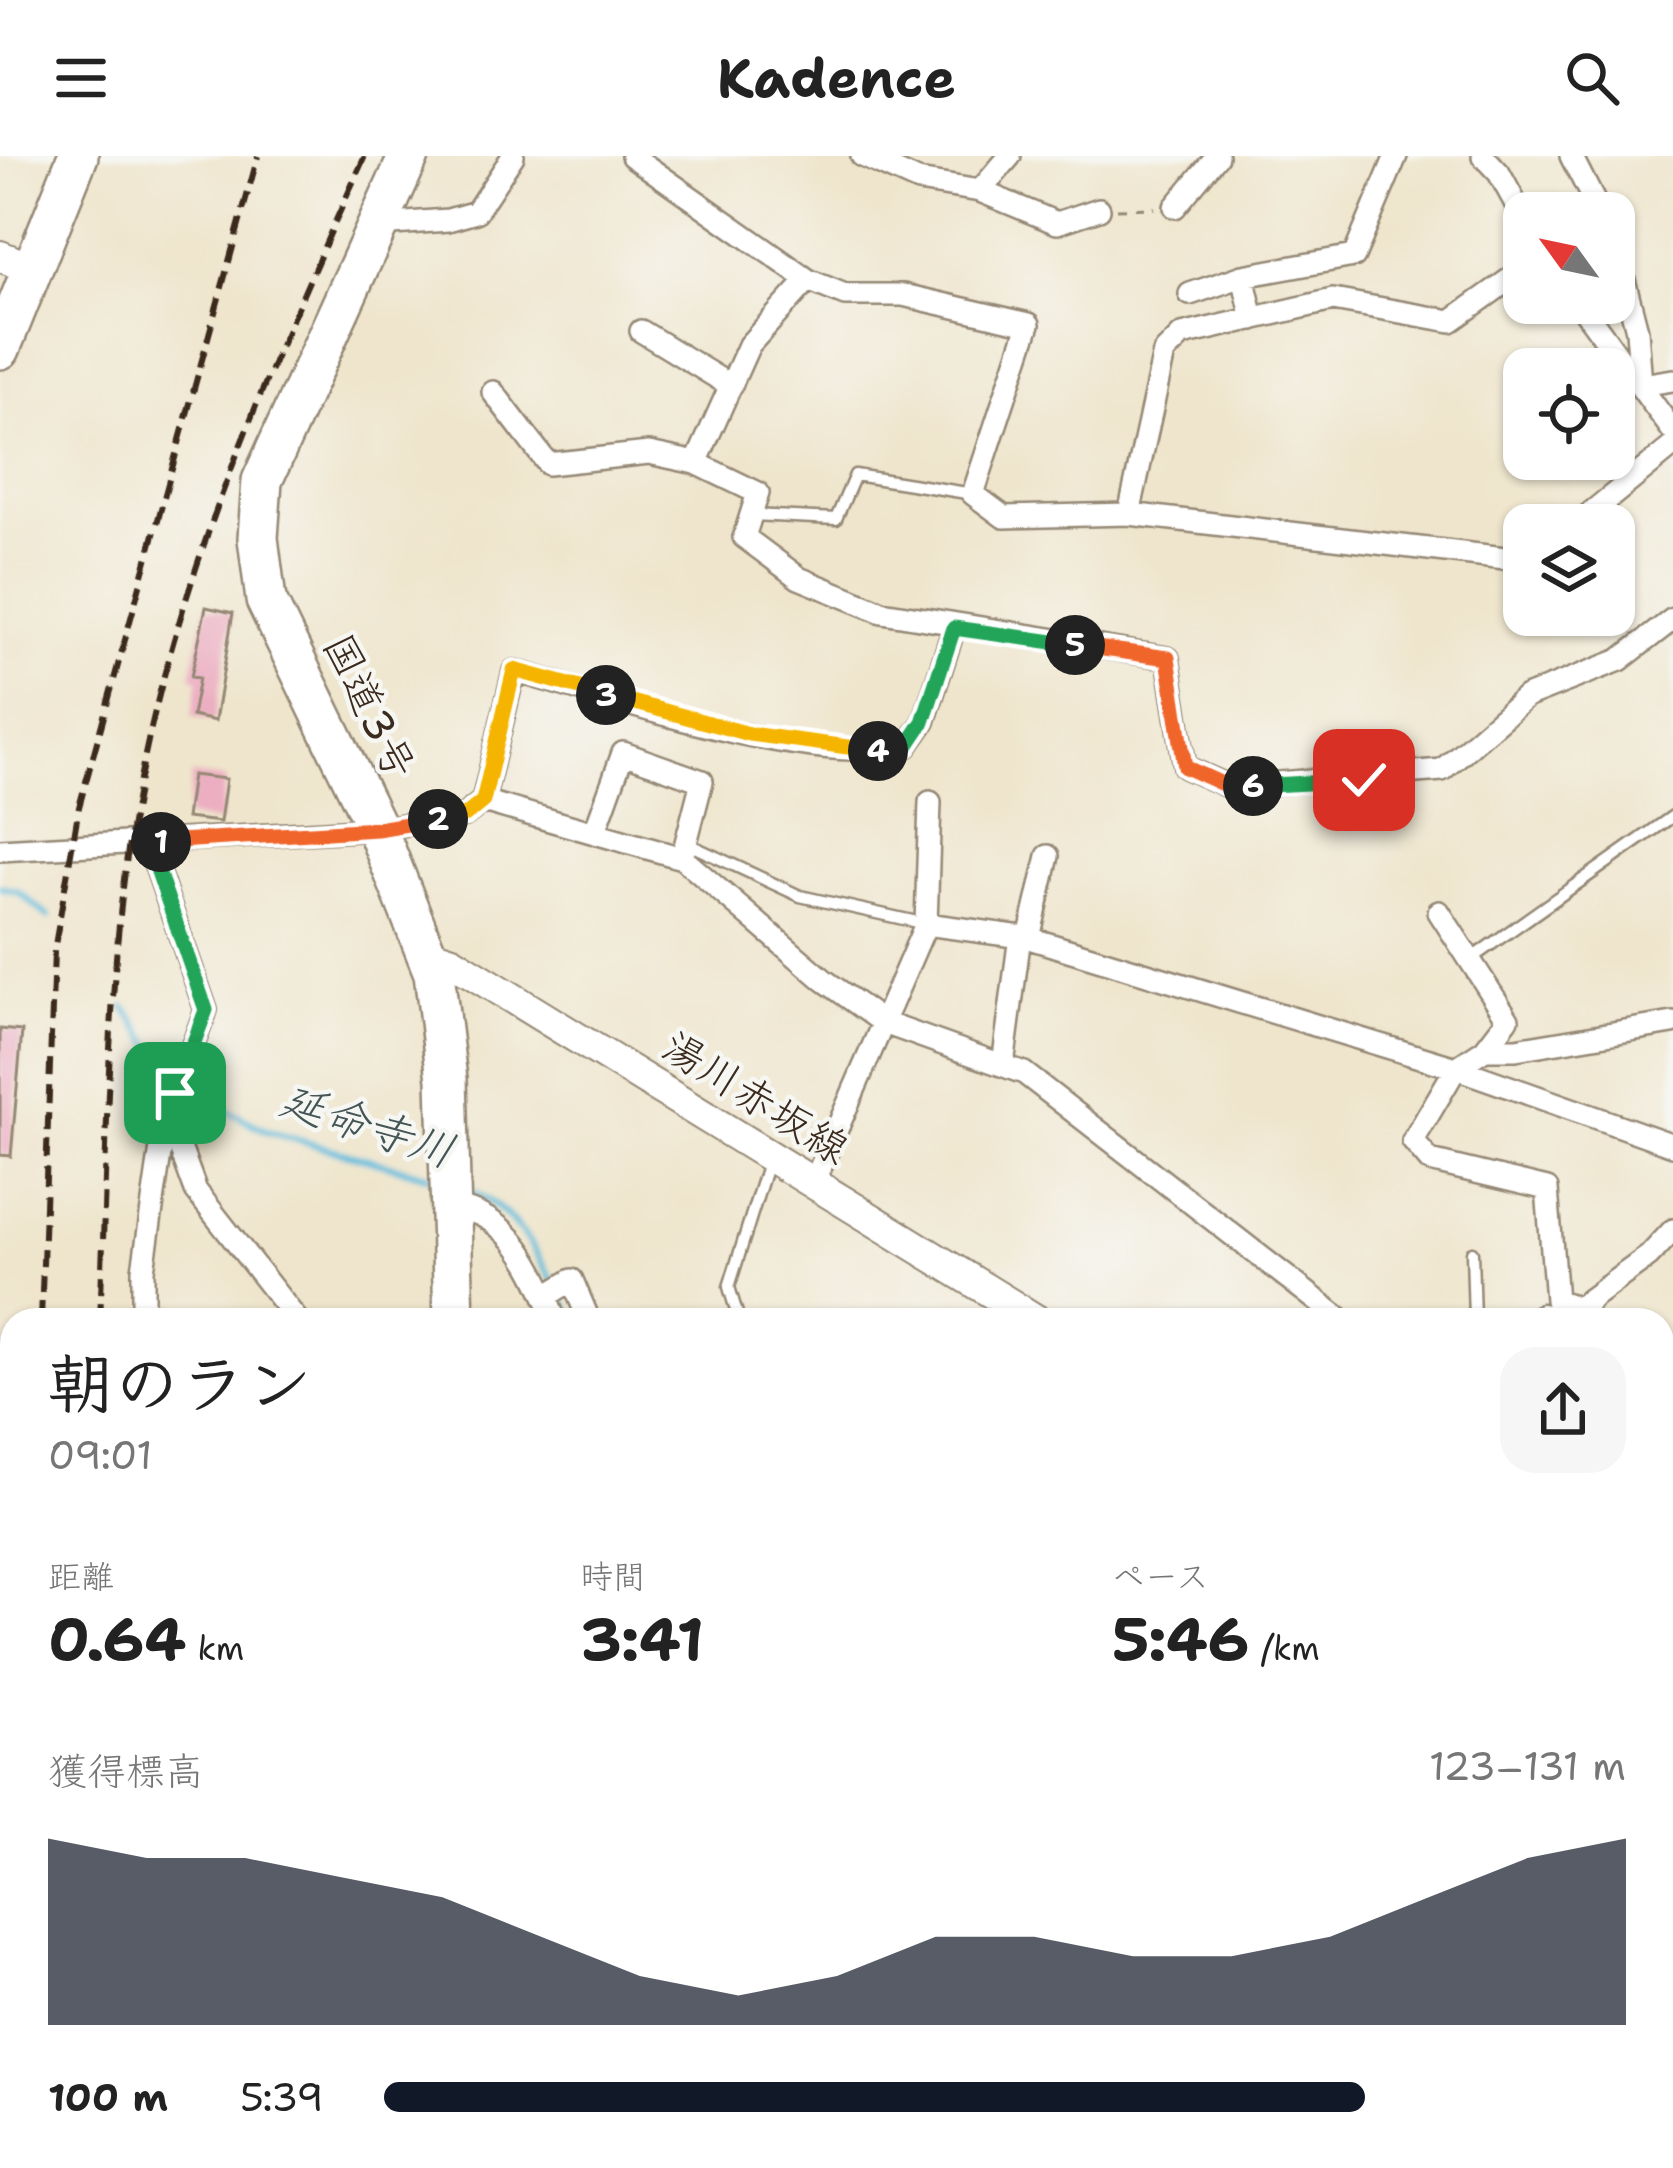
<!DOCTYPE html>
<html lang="ja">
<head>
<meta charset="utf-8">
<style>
  :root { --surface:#fff; --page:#f6f6f6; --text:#222; --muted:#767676; --accent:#111827 }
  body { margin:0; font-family:"Shantell Sans","Klee One",sans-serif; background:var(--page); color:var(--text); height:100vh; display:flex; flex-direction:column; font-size:45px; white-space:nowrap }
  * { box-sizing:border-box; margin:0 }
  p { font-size:39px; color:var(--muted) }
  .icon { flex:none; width:66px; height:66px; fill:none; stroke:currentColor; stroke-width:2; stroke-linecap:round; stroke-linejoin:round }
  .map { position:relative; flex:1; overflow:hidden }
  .details { position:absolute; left:0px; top:1152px; width:1674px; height:861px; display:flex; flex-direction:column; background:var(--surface); border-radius:36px 36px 0 0; box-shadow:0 3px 9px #0004 }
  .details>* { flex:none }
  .needle { width:78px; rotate:303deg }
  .fabs { position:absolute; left:1503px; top:36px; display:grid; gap:24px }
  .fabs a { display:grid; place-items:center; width:132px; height:132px; border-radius:24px; background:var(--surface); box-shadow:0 3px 9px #0004; font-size:60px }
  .pin { position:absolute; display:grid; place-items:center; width:102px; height:102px; color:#fff; margin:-51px; border-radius:24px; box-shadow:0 6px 18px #0006 }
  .km { position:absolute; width:60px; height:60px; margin:-30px; border-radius:50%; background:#222; color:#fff; font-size:33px; line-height:60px; text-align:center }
  .round { display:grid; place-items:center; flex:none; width:126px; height:126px; border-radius:36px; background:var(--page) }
  .overview { display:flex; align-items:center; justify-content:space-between; height:204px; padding:0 48px }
  h1 { font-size:66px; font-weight:700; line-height:90px }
  .metrics { display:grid; grid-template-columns:repeat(3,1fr); gap:18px; height:204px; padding:12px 48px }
  .metrics div { display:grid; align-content:center }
  .metrics b { font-size:60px; font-weight:700 }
  .metrics small { font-size:33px; font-weight:400 }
  .metrics p { font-size:33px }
  .chart { height:336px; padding:24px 48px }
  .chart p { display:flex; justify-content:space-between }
  .chart svg { width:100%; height:216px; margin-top:12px; fill:var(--accent); opacity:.7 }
  ul { padding:0 48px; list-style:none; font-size:39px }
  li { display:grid; grid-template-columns:192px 144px 1fr; align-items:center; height:90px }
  li i { height:30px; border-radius:15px; background:var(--accent) }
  header { display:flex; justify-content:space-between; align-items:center; height:156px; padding:0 48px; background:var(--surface); font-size:54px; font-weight:700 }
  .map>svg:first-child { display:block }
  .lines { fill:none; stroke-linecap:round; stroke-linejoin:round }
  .stream { stroke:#5dbcdb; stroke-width:6 }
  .building { fill:#ecafc2 }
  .lane-casing { stroke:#958875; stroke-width:15 }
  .street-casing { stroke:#958875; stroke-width:26 }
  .secondary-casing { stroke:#958875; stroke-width:34 }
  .highway-casing { stroke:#958875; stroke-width:44 }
  .path { stroke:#958875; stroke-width:3; stroke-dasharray:9 9; stroke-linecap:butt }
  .lane { stroke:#fff; stroke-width:10 }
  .street { stroke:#fff; stroke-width:21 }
  .secondary { stroke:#fff; stroke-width:30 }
  .highway { stroke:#fff; stroke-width:39 }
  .rail { stroke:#3b2a1e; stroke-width:6; stroke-dasharray:18 9; stroke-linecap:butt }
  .split-1-casing { stroke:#fff; stroke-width:24 }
  .split-2-casing { stroke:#fff; stroke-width:24 }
  .split-3-casing { stroke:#fff; stroke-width:24 }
  .split-4-casing { stroke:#fff; stroke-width:24 }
  .split-5-casing { stroke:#fff; stroke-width:24 }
  .split-6-casing { stroke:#fff; stroke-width:24 }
  .split-7-casing { stroke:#fff; stroke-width:24 }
  .split-1 { stroke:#22a559; stroke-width:15 }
  .split-2 { stroke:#f0652b; stroke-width:15 }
  .split-3 { stroke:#f5b400; stroke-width:15 }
  .split-4 { stroke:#f5b400; stroke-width:15 }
  .split-5 { stroke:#22a559; stroke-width:15 }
  .split-6 { stroke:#f0652b; stroke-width:15 }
  .split-7 { stroke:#22a559; stroke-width:15 }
  .labels { text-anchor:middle; stroke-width:9; stroke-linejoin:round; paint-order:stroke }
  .street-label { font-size:42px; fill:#3b2a1e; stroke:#f6f6f2 }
  .water-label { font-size:45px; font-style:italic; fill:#455657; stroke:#f6f6f2 }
</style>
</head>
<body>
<header><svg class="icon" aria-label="menu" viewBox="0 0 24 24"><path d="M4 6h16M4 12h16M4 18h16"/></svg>Kadence<svg class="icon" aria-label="search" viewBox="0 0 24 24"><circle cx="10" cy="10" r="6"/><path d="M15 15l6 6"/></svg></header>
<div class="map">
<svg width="1673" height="2012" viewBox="0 0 1673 2012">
  <rect width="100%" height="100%" fill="#f6f6f2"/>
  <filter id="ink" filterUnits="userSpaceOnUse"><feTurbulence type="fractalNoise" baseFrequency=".00833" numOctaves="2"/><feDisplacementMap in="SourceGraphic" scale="24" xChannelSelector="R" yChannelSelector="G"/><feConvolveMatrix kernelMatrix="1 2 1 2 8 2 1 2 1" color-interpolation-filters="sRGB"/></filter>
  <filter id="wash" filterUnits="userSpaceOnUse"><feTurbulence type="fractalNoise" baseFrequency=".004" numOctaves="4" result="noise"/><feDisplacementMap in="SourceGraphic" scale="48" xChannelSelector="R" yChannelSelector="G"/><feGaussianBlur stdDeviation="2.7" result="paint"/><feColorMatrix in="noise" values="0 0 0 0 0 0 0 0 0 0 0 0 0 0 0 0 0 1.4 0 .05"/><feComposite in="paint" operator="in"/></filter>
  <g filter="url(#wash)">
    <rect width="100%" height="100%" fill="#efe5cc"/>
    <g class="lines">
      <path class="stream" d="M 0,731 L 19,736 L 49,761
        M 125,851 L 175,923
        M 184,933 L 269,976 L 436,1022
        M 465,1033 C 521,1053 546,1116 575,1164"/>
    </g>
    <g id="blocks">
      <path class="building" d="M 206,451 L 233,457 L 215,565 L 192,560 L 199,522 L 191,521 Z
        M 192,619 L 226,623 L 220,666 L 186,662 Z
        M 0,873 L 22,875 L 11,1000 L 0,999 Z"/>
    </g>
  </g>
  <g filter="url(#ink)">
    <use href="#blocks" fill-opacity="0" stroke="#958875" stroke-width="3"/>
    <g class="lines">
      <g class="lane-casing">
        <path id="lane" d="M 751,359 L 836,363 L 855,319 L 973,338
          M 686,687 L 800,740 L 926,768
          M 1472,802 L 1673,660
          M 1472,1096 L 1474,1164
          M 739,1164 L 729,1131 L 769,1003
          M 1522,1164 L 1541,1153 L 1586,1161 L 1598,1141
          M 1662,1978 L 1673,1998
          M 94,2012 L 118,2004 L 144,2012
          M 1236,2012 L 1243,2001"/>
      </g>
      <g class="street-casing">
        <path id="street" d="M 632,0 L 808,124 L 845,139 L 903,139 L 1029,168 L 973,338 L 1004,361 L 1129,358 L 1505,402 L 1524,395
          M 862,0 L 918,25 L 980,35 L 1057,67 L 1099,53
          M 1483,0 L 1499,17 L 1524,63
          M 1571,0 L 1600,57
          M 980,35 L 1010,0
          M 1175,51 L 1217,0
          M 379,69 L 448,64 L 476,56 L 513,0
          M 1614,85 L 1637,174 L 1641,229
          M 808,124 L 749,189 L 696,307 L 758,337 L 744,381 L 799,422 L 882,456 L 1168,502 L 1185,611 L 1230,631 L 1442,614 L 1526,541 L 1620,504 L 1673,463
          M 1190,138 L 1243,120
          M 1579,147 L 1673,275
          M 1253,163 L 1243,120 L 1354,100 L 1396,0
          M 641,175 L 731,230
          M 1641,229 L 1673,224
          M 493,236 L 548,308 L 649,297 L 696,307
          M 1129,358 L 1164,197 L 1182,179 L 1333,144 L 1451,165 L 1524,113
          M 1576,369 L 1673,290
          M 483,645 L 682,702 L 824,824 L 884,867 L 1024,917 L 1342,1164
          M 595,675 L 623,597 L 702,625 L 682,702
          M 0,694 L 377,673 L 465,659 L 483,645 L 514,515 C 623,544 798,609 907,590 L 924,566 L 954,472
          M 1439,756 L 1508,863 L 1485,893 L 1456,912 L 1413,985 L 1430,1005 L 1547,1033 L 1556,1144 L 1578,1152 L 1649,1100 L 1673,1074
          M 926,768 L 1029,782 L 1456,912 L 1673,989
          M 1029,782 L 1048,700
          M 1485,893 L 1516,893 L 1673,867
          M 1003,909 L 1020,780
          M 171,967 L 196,1035 L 297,1164
          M 814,1026 L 926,768 L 930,646
          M 453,1050 C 513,1061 534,1112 555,1164
          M 546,1140 L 572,1124 L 589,1164
          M 143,1164 L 143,1114 L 164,971 L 171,967 L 175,937 L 206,854 L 148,687
          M 1662,1340 L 1673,1338
          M 1662,1486 L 1673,1484
          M 1662,1520 L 1673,1517
          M 817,2001 L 893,2010 L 926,2001
          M 1333,2001 L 1351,2012
          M 1393,2001 L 1396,2012
          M 1525,2001 L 1527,2012"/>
      </g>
      <g class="secondary-casing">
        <path id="secondary" d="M 0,100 L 32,113
          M 428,797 L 452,805 L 1036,1164
          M 1662,1707 L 1673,1727"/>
      </g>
      <g class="highway-casing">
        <path id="highway" d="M 409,0 L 262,325 L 258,382 L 266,444 L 377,673 L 434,817 L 447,923 L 454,1164
          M 0,193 L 78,0
          M 467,2001 L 468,2012"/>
      </g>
      <path class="path" d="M 1117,53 L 1155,52"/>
      <use href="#lane" class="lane"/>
      <use href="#street" class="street"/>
      <use href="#secondary" class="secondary"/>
      <use href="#highway" class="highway"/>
      <path class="rail" d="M 41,1164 L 54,795 L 79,651 L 258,0
        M 100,1164 C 107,1008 106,848 128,693 C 164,447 263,225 365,0
        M 246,2001 L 251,2012
        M 6,2012 L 12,1949"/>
    </g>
  </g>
  <g class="lines" filter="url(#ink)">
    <g class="split-1-casing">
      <path id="split-1" d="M 161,686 L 148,687 L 206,854 L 175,937"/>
    </g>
    <g class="split-2-casing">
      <path id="split-2" d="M 161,686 L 377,673 L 438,663"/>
    </g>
    <g class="split-3-casing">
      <path id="split-3" d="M 438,663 L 466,659 L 483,645 L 514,514 L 606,539"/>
    </g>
    <g class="split-4-casing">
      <path id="split-4" d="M 606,539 L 749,578 L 878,595"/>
    </g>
    <g class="split-5-casing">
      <path id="split-5" d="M 878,595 L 907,590 L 923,566 L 954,472 L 1075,489"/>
    </g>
    <g class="split-6-casing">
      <path id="split-6" d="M 1075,489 L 1168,502 L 1185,611 L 1229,631 L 1253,630"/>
    </g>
    <g class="split-7-casing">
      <path id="split-7" d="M 1253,630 L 1364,624"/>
    </g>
    <use href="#split-1" class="split-1"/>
    <use href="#split-2" class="split-2"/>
    <use href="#split-3" class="split-3"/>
    <use href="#split-4" class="split-4"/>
    <use href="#split-5" class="split-5"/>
    <use href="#split-6" class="split-6"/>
    <use href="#split-7" class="split-7"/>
  </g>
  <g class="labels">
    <g class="street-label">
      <text transform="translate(370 550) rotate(64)" y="15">国道3号</text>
      <text transform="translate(756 941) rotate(32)" y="15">湯川赤坂線</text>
    </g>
    <g class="water-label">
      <text transform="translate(368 969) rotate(18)" y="16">延命寺川</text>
    </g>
  </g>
</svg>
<div class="fabs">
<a><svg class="needle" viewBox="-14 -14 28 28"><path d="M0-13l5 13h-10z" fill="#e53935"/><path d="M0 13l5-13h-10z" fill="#767676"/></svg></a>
<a><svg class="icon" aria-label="locate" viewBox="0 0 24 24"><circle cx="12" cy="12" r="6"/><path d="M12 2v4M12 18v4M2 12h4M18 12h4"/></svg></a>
<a><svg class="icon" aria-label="layers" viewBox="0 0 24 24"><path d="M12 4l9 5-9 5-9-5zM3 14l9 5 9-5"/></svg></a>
</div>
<div class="pin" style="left:175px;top:937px;background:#1e9e55"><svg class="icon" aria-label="arrive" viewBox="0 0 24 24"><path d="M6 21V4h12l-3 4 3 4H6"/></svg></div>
<div class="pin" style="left:1364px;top:624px;background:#d93025"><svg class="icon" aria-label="check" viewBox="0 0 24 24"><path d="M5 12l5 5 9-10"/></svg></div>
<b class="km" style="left:161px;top:686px">1</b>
<b class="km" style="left:438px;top:663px">2</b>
<b class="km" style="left:606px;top:539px">3</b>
<b class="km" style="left:878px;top:595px">4</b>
<b class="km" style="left:1075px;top:489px">5</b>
<b class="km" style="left:1253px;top:630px">6</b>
<section class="details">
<div class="overview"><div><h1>朝のラン</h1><p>09:01</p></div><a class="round"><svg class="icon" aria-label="share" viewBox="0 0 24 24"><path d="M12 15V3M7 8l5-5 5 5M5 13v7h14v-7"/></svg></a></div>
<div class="metrics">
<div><p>距離</p><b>0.64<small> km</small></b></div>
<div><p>時間</p><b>3:41</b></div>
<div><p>ペース</p><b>5:46<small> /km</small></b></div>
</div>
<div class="chart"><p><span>獲得標高</span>123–131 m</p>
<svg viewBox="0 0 160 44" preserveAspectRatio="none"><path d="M0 44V6L10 10L20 10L30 14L40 18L50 26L60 34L70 38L80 34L90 26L100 26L110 30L120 30L130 26L140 18L150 10L160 6V44z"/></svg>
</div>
<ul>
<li><b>100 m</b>5:39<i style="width:79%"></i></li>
</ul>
</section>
</div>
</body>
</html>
